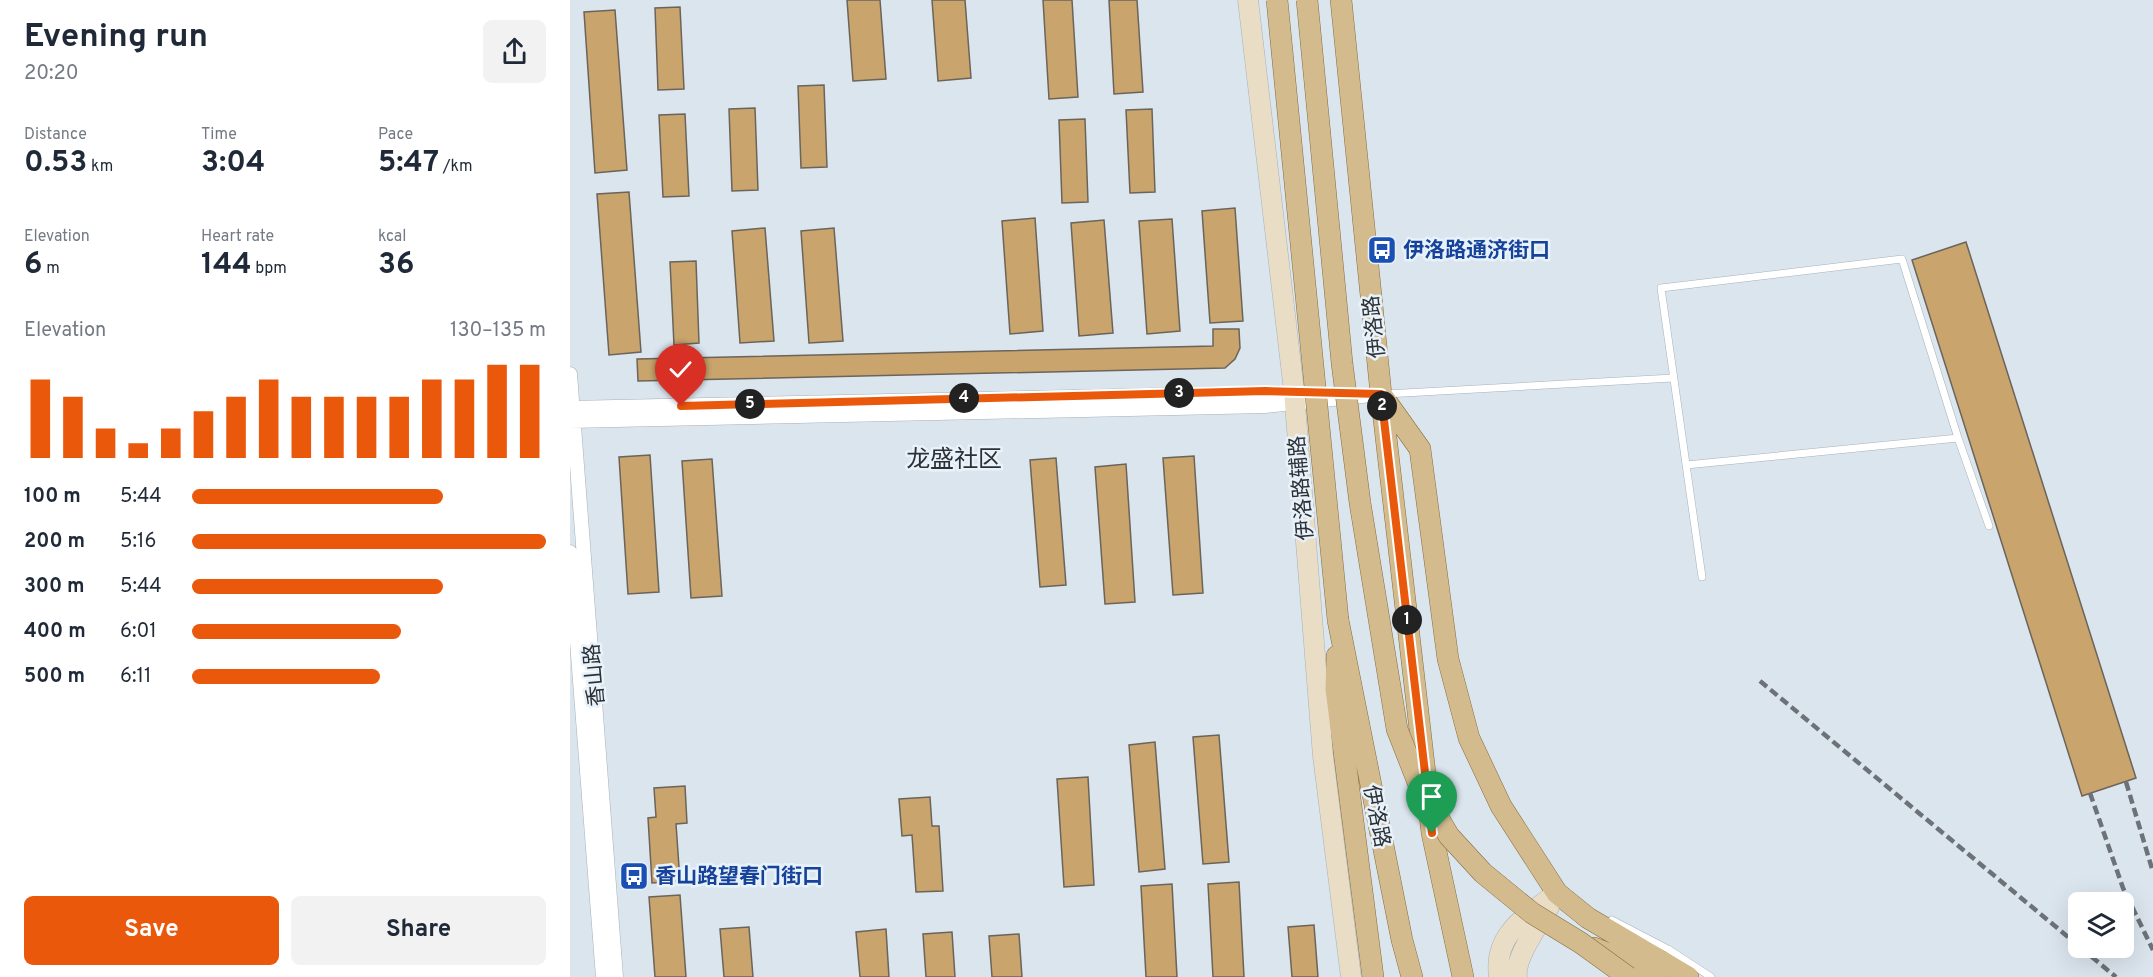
<!DOCTYPE html>
<html lang="en">
<head>
<meta charset="utf-8">
<style>
  :root { --surface:#fff; --page:#f2f2f3; --text:#1f2937; --muted:#747a83; --accent:#ea580c }
  body { margin:0; font-family:Overpass,"Noto Sans SC",sans-serif; background:var(--page); color:var(--text); height:100vh; display:flex; flex-direction:column; font-size:22px; white-space:nowrap }
  * { box-sizing:border-box; margin:0 }
  p { font-size:20px; color:var(--muted) }
  .icon { flex:none; width:33px; height:33px; fill:none; stroke:currentColor; stroke-width:2; stroke-linecap:round; stroke-linejoin:round }
  .map { position:relative; flex:1; overflow:hidden }
  .panel { display:flex; flex-direction:column; background:var(--surface); width:570px }
  .panel>* { flex:none }
  .controls { position:absolute; left:1498px; top:892px; display:grid; gap:12px }
  .controls a { display:grid; place-items:center; width:66px; height:66px; border-radius:9px; background:var(--surface); box-shadow:0 6px 24px #0002; font-size:30px }
  .pin { position:absolute; display:grid; place-items:center; width:51px; height:51px; color:#fff; margin:-62px -26px; border-radius:50% 50% 50% 0; rotate:-45deg; box-shadow:0 0 6px #0007 }
  .pin .icon { rotate:45deg }
  .km { position:absolute; width:30px; height:30px; margin:-15px; border-radius:50%; background:#222; color:#fff; font-size:16px; line-height:30px; text-align:center }
  .round { display:grid; place-items:center; flex:none; width:63px; height:63px; border-radius:9px; background:var(--page) }
  .head { display:flex; align-items:center; justify-content:space-between; height:102px; padding:0 24px }
  h1 { font-size:33px; font-weight:700; line-height:45px }
  .metrics { display:grid; grid-template-columns:repeat(3,1fr); gap:9px; height:102px; padding:6px 24px }
  .metrics div { display:grid; align-content:center }
  .metrics b { font-size:30px; font-weight:700 }
  .metrics small { font-size:16px; font-weight:400 }
  .metrics p { font-size:16px }
  .chart { height:168px; padding:12px 24px }
  .chart p { display:flex; justify-content:space-between }
  .chart svg { width:100%; height:108px; margin-top:6px; stroke:var(--accent); stroke-width:6 }
  .cta { display:flex; gap:12px; margin-top:auto; padding:12px 24px }
  .cta a { flex:1; height:69px; border-radius:9px; background:var(--accent); color:#fff; font-size:24px; font-weight:700; line-height:69px; text-align:center }
  .cta a+a { background:var(--page); color:var(--text) }
  ul { padding:0 24px; list-style:none; font-size:20px }
  li { display:grid; grid-template-columns:96px 72px 1fr; align-items:center; height:45px }
  li i { height:15px; border-radius:8px; background:var(--accent) }
  main { display:flex; flex:1; min-height:0 }
  .map>svg:first-child { display:block }
  .building { fill:#c9a46c; stroke:#6b645b; stroke-width:1.5 }
  .lines { fill:none; stroke-linecap:round; stroke-linejoin:round }
  .service-casing { stroke:#a7b1b9; stroke-width:8 }
  .minor-casing { stroke:#a7b1b9; stroke-width:15 }
  .secondary-casing { stroke:#a7b1b9; stroke-width:21 }
  .primary-casing { stroke:#866d3d; stroke-width:22 }
  .service { stroke:#fff; stroke-width:7 }
  .minor { stroke:#fff; stroke-width:14 }
  .secondary { stroke:#e9ddc6; stroke-width:20 }
  .primary { stroke:#d3bb8e; stroke-width:21 }
  .rail { stroke:#6d7278; stroke-width:4.5; stroke-dasharray:9 4.5; stroke-linecap:butt }
  .primary-bridge-casing { stroke:#866d3d; stroke-width:22; stroke-linecap:butt }
  .primary-bridge { stroke:#d3bb8e; stroke-width:21 }
  .route-casing { stroke:#fff; stroke-width:12 }
  .route { stroke:#ea580c; stroke-width:8 }
  .labels { text-anchor:middle; stroke-width:5; stroke-linejoin:round; paint-order:stroke }
  .transit-label { font-size:21px; font-weight:bold; fill:#164399; stroke:#e8f2fb; text-anchor:start }
  .street-label { font-size:21px; fill:#2d3034; stroke:#e8f2fb }
  .quarter-label { font-size:24px; fill:#2d3034; stroke:#e8f2fb }
</style>
</head>
<body>
<main>
<section class="panel">
<div class="head"><div><h1>Evening run</h1><p>20:20</p></div><a class="round"><svg class="icon" aria-label="share" viewBox="0 0 24 24"><path d="M12 15V3M7 8l5-5 5 5M5 13v7h14v-7"/></svg></a></div>
<div class="metrics">
<div><p>Distance</p><b>0.53<small> km</small></b></div>
<div><p>Time</p><b>3:04</b></div>
<div><p>Pace</p><b>5:47<small> /km</small></b></div>
</div>
<div class="metrics">
<div><p>Elevation</p><b>6<small> m</small></b></div>
<div><p>Heart rate</p><b>144<small> bpm</small></b></div>
<div><p>kcal</p><b>36</b></div>
</div>
<div class="chart"><p><span>Elevation</span>130–135 m</p>
<svg viewBox="0 0 160 44" preserveAspectRatio="none"><path d="M5 44V12M15 44V19M25 44V32M35 44V38M45 44V32M55 44V25M65 44V19M75 44V12M85 44V19M95 44V19M105 44V19M115 44V19M125 44V12M135 44V12M145 44V6M155 44V6"/></svg>
</div>
<ul>
<li><b>100 m</b>5:44<i style="width:71%"></i></li>
<li><b>200 m</b>5:16<i style="width:100%"></i></li>
<li><b>300 m</b>5:44<i style="width:71%"></i></li>
<li><b>400 m</b>6:01<i style="width:59%"></i></li>
<li><b>500 m</b>6:11<i style="width:53%"></i></li>
</ul>
<div class="cta"><a>Save</a><a>Share</a></div>
</section>
<div class="map">
<svg width="1583" height="977" viewBox="0 0 1583 977">
  <rect width="100%" height="100%" fill="#dbe5ee"/>
  <path class="building" d="M 277,0 L 310,0 L 316,79 L 283,81 Z
    M 362,0 L 395,0 L 401,78 L 368,81 Z
    M 473,0 L 502,0 L 508,97 L 479,99 Z
    M 539,0 L 567,0 L 573,92 L 544,94 Z
    M 110,7 L 114,89 L 88,90 L 85,8 Z
    M 45,10 L 57,170 L 25,173 L 14,12 Z
    M 254,85 L 257,167 L 231,168 L 228,86 Z
    M 185,108 L 188,190 L 162,191 L 159,109 Z
    M 582,109 L 585,192 L 560,193 L 556,110 Z
    M 115,114 L 119,196 L 93,197 L 89,115 Z
    M 515,119 L 518,202 L 492,203 L 489,120 Z
    M 59,192 L 71,352 L 39,355 L 27,194 Z
    M 665,208 L 673,321 L 640,323 L 632,211 Z
    M 465,218 L 473,331 L 440,334 L 432,221 Z
    M 602,219 L 610,331 L 577,334 L 569,221 Z
    M 534,220 L 543,333 L 509,336 L 501,223 Z
    M 195,228 L 204,341 L 170,343 L 162,231 Z
    M 264,228 L 273,341 L 239,343 L 231,231 Z
    M 1396,242 L 1566,778 L 1512,796 L 1342,260 Z
    M 126,261 L 129,343 L 104,345 L 100,262 Z
    M 643,329 L 669,329 L 670,348 L 665,359 L 655,368 L 68,381 L 67,359 L 643,346 Z
    M 80,455 L 89,592 L 58,594 L 49,457 Z
    M 624,456 L 633,593 L 603,595 L 593,458 Z
    M 486,458 L 496,585 L 470,587 L 460,460 Z
    M 142,459 L 152,596 L 121,598 L 112,461 Z
    M 556,464 L 565,602 L 535,604 L 525,467 Z
    M 649,735 L 659,862 L 633,864 L 623,737 Z
    M 585,742 L 595,869 L 569,872 L 559,745 Z
    M 518,777 L 524,885 L 494,887 L 487,779 Z
    M 115,786 L 117,823 L 106,824 L 110,881 L 82,883 L 78,818 L 86,817 L 84,788 Z
    M 360,797 L 362,826 L 369,826 L 373,891 L 346,892 L 342,835 L 332,836 L 329,799 Z
    M 669,882 L 674,977 L 643,977 L 638,884 Z
    M 602,884 L 607,977 L 576,977 L 571,886 Z
    M 110,895 L 116,977 L 85,977 L 79,897 Z
    M 744,925 L 748,977 L 722,977 L 718,927 Z
    M 179,927 L 183,977 L 154,977 L 150,929 Z
    M 316,929 L 319,977 L 290,977 L 286,932 Z
    M 382,932 L 385,977 L 356,977 L 353,934 Z
    M 449,934 L 452,977 L 422,977 L 419,936 Z"/>
  <g class="lines">
    <g class="service-casing">
      <path id="service" d="M 816,394 L 1103,378
        M 1116,465 L 1388,438
        M 1132,577 L 1091,288 L 1332,259 L 1388,438 L 1419,526
        M 1042,920 L 1098,949 L 1141,977"/>
    </g>
    <g class="minor-casing">
      <path id="minor" d="M 0,374 L 46,977
        M 0,408 L 731,392
        M 0,421 L 695,406 L 811,394
        M 0,552 L 33,977"/>
    </g>
    <g class="secondary-casing">
      <path id="secondary" d="M 678,0 L 724,391 L 753,756 L 781,977
        M 929,977 C 923,933 957,916 987,893
        M 947,977 C 944,958 970,923 979,907"/>
    </g>
    <g class="primary-casing">
      <path id="primary" d="M 771,0 L 811,394 L 862,833 L 893,977
        M 813,397 L 850,449 L 878,659 L 899,738 L 931,806 L 987,893 L 1018,918 L 1118,977
        M 768,620 L 832,940 L 842,977
        M 767,656 L 766,689 L 803,977
        M 1024,948 L 1058,962 L 1086,977"/>
    </g>
    <use href="#service" class="service"/>
    <use href="#minor" class="minor"/>
    <use href="#secondary" class="secondary"/>
    <use href="#primary" class="primary"/>
    <path class="rail" d="M 1190,681 L 1509,946
      M 1556,782 L 1583,872
      M 1520,793 L 1553,888 L 1583,950
      M 1511,948 L 1546,977"/>
    <g class="primary-bridge-casing">
      <path id="primary-bridge" d="M 707,0 L 768,620
        M 737,0 L 772,363 L 790,503 L 827,729 L 849,785 L 879,836 L 913,873 L 962,913 L 1011,943 L 1058,977"/>
    </g>
    <use href="#primary-bridge" class="primary-bridge"/>
  </g>
  <g class="lines">
    <g class="route-casing">
      <path id="route" d="M 111,406 L 695,391 L 811,394 L 862,833"/>
    </g>
    <use href="#route" class="route"/>
  </g>
  <defs>
    <g id="bus-square" transform="scale(1.5)"><rect x="-9" y="-9" width="18" height="18" rx="4" fill="#1a4fb4" stroke="#e8f2fb"/><path d="M-5-6H5V4H4V6H2V4H-2V6H-4V4H-5ZM-3.5-4V0h7V-4ZM-3.5 1.2v1.5H-2V1.2ZM2 1.2v1.5H3.5V1.2Z" fill="#fff"/></g>
  </defs>
  <g fill-rule="evenodd">
    <use href="#bus-square" x="812" y="250"/>
    <use href="#bus-square" x="64" y="876"/>
  </g>
  <g class="labels">
    <g class="transit-label">
      <text x="833" y="257">伊洛路通济街口</text>
      <text x="85" y="883">香山路望春门街口</text>
    </g>
    <g class="street-label">
      <text transform="translate(804 327) rotate(-96)" y="7">伊洛路</text>
      <text transform="translate(731 488) rotate(-95)" y="7">伊洛路辅路</text>
      <text transform="translate(24 675) rotate(-95)" y="7">香山路</text>
      <text transform="translate(807 816) rotate(79)" y="7">伊洛路</text>
    </g>
    <g class="quarter-label">
      <text x="384" y="467">龙盛社区</text>
    </g>
  </g>
</svg>
<div class="controls">
<a><svg class="icon" aria-label="layers" viewBox="0 0 24 24"><path d="M12 4l9 5-9 5-9-5zM3 14l9 5 9-5"/></svg></a>
</div>
<div class="pin" style="left:862px;top:833px;background:#1e9e55"><svg class="icon" aria-label="arrive" viewBox="0 0 24 24"><path d="M6 21V4h12l-3 4 3 4H6"/></svg></div>
<div class="pin" style="left:111px;top:406px;background:#d93025"><svg class="icon" aria-label="check" viewBox="0 0 24 24"><path d="M5 12l5 5 9-10"/></svg></div>
<b class="km" style="left:837px;top:620px">1</b>
<b class="km" style="left:812px;top:406px">2</b>
<b class="km" style="left:609px;top:393px">3</b>
<b class="km" style="left:394px;top:398px">4</b>
<b class="km" style="left:180px;top:404px">5</b>
</div>
</main>
</body>
</html>
